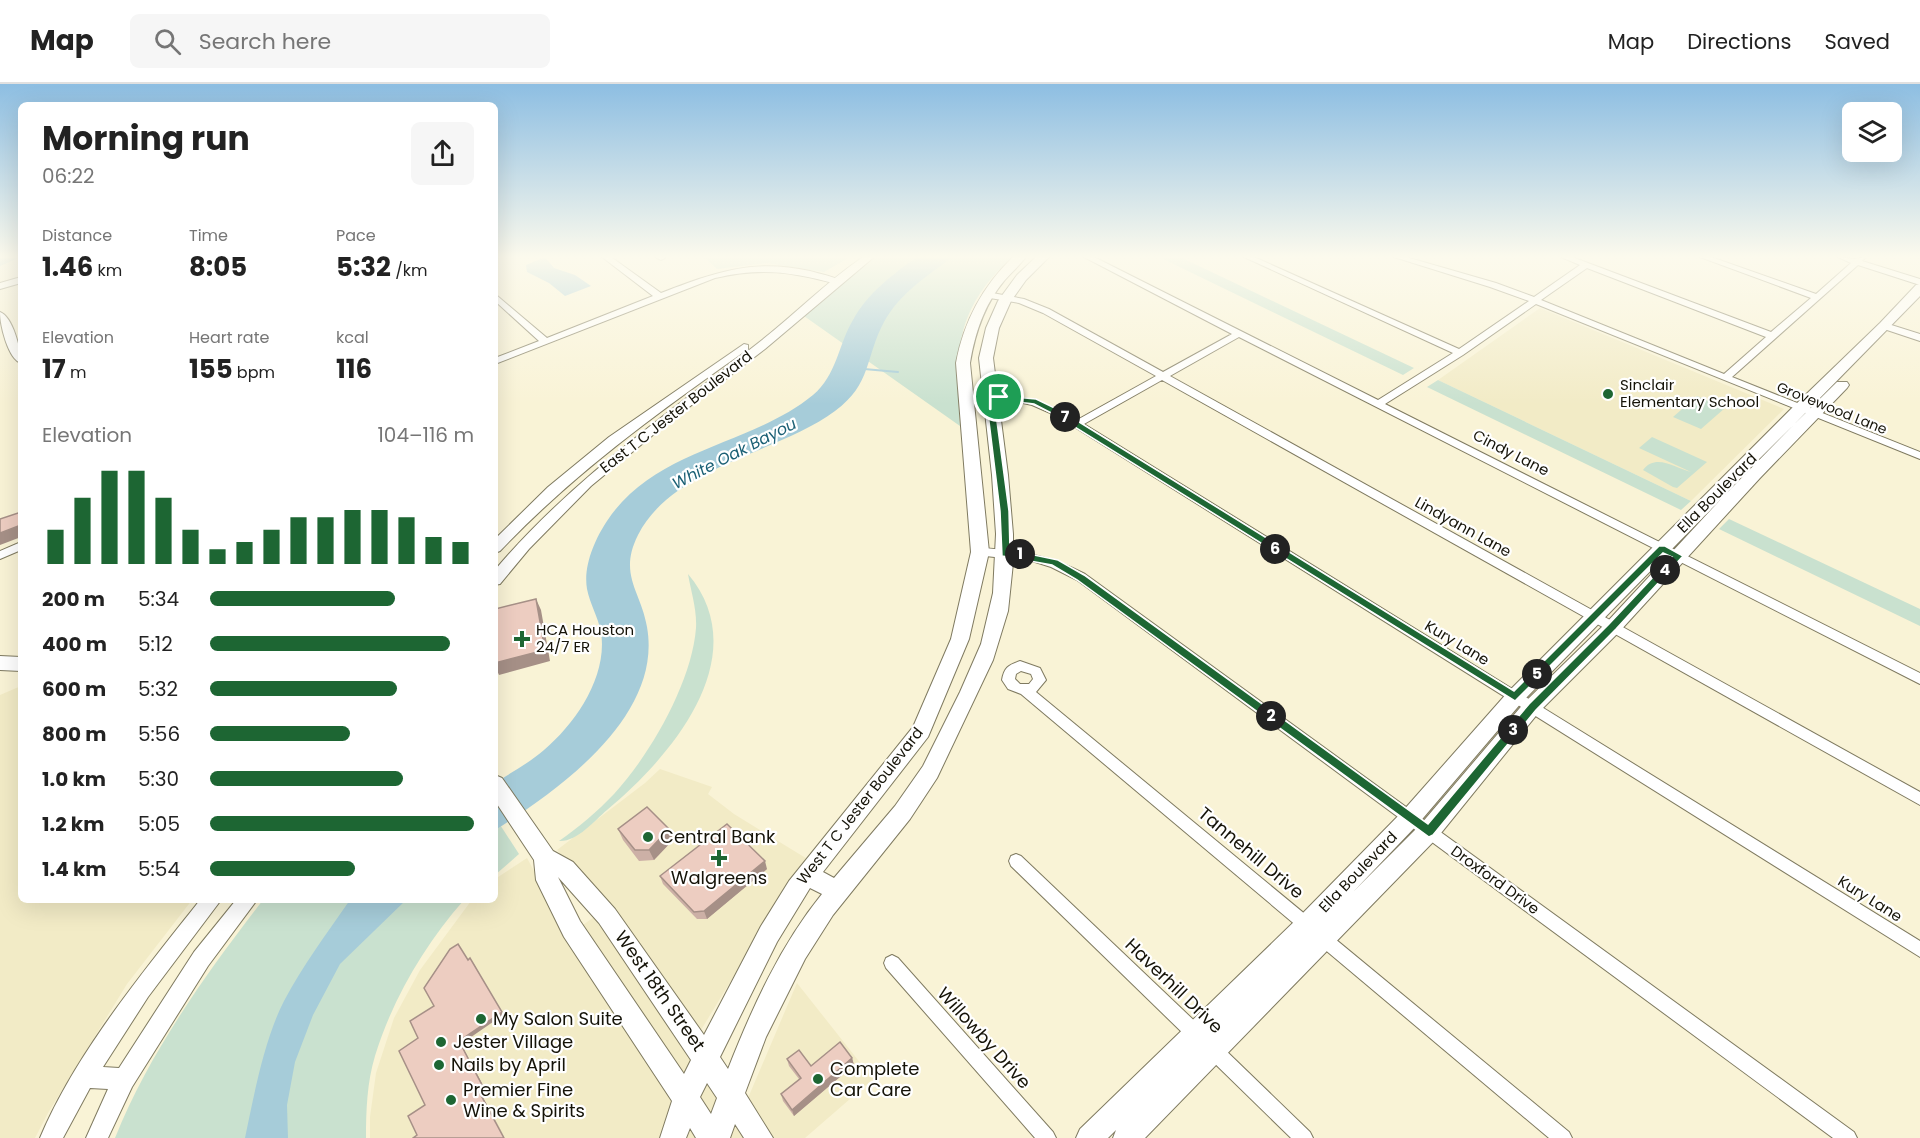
<!DOCTYPE html>
<html lang="en">
<head>
<meta charset="utf-8">
<style>
  :root { --surface:#fff; --page:#f6f6f6; --text:#222; --muted:#767676; --line:#e0e0e0; --accent:#1d6633 }
  body { margin:0; font-family:Poppins,sans-serif; background:var(--page); color:var(--text); height:100vh; display:flex; flex-direction:column; font-size:22px; white-space:nowrap }
  * { box-sizing:border-box; margin:0 }
  p { font-size:20px; color:var(--muted) }
  .icon { flex:none; width:33px; height:33px; fill:none; stroke:currentColor; stroke-width:2; stroke-linecap:round; stroke-linejoin:round }
  .map { position:relative; flex:1; overflow:hidden }
  .panel { position:absolute; left:18px; top:18px; width:480px; height:801px; display:flex; flex-direction:column; background:var(--surface); border-radius:9px; box-shadow:0 6px 24px #0002 }
  .panel>* { flex:none }
  .buttons { position:absolute; left:1842px; top:18px; display:grid; gap:12px }
  .buttons a { display:grid; place-items:center; width:60px; height:60px; border-radius:9px; background:var(--surface); box-shadow:0 6px 24px #0002; font-size:30px }
  .pin { position:absolute; display:grid; place-items:center; width:51px; height:51px; color:#fff; margin:-26px; border:3px solid #fff; border-radius:50%; box-shadow:0 2px 6px #0007 }
  .km { position:absolute; width:30px; height:30px; margin:-15px; border-radius:50%; background:#222; color:#fff; font-size:16px; line-height:30px; text-align:center }
  .round { display:grid; place-items:center; flex:none; width:63px; height:63px; border-radius:9px; background:var(--page) }
  .headline { display:flex; align-items:center; justify-content:space-between; height:102px; padding:0 24px }
  h1 { font-size:33px; font-weight:700; line-height:45px }
  .stats { display:grid; grid-template-columns:repeat(3,1fr); gap:9px; height:102px; padding:6px 24px }
  .stats div { display:grid; align-content:center }
  .stats b { font-size:26px; font-weight:700 }
  .stats small { font-size:16px; font-weight:400 }
  .stats p { font-size:16px }
  .chart { height:168px; padding:12px 24px }
  .chart p { display:flex; justify-content:space-between }
  .chart svg { width:100%; height:108px; margin-top:6px; stroke:var(--accent); stroke-width:6 }
  ul { padding:0 24px; list-style:none; font-size:20px }
  li { display:grid; grid-template-columns:96px 72px 1fr; align-items:center; height:45px }
  li i { height:15px; border-radius:8px; background:var(--accent) }
  header { display:flex; align-items:center; gap:36px; box-sizing:border-box; height:84px; padding:0 30px; background:var(--surface); border-bottom:2px solid var(--line) }
  header strong { font-size:28px }
  nav { display:flex; gap:33px; margin-inline-start:auto; font-size:21px }
  .search { width:420px; height:54px; background:var(--page); display:flex; align-items:center; gap:15px; box-sizing:border-box; padding:0 21px; border-radius:9px; color:var(--muted); font-size:22px }
  .map>svg:first-child { display:block }
  .built { fill:#f2ebc6 }
  .green { fill:#c9e1cf }
  .water { fill:#a6ccd9 }
  .lines { fill:none; stroke-linecap:round; stroke-linejoin:round }
  .stream { stroke:#a6ccd9; stroke-width:2 }
  .river { fill:#a6ccd9; fill-rule:evenodd }
  .minor-casing { stroke:#7f7a60; stroke-width:2 }
  .tertiary-casing { stroke:#7f7a60; stroke-width:2 }
  .secondary-casing { stroke:#7f7a60; stroke-width:2 }
  .minor { fill:#fff; fill-rule:evenodd }
  .tertiary { fill:#fff; fill-rule:evenodd }
  .secondary { fill:#fff; fill-rule:evenodd }
  .wall { fill:#ccb0a6 }
  .shaded-wall { fill:#a69087 }
  .building { fill:#edcdc1; stroke:#a69087; stroke-width:1.5 }
  .route { fill:#1d6633; stroke:#fff; stroke-width:1.5; fill-rule:evenodd }
  .poi-dot { fill:#1d6633; stroke:#fff; stroke-width:2 }
  .labels { text-anchor:middle; stroke-width:4.5; stroke-linejoin:round; paint-order:stroke }
  .far-street-label { font-size:14px; fill:#151308; stroke:#fff }
  .poi-label { font-size:15px; fill:#151308; stroke:#fff; text-anchor:start }
  .street-label { font-size:15px; fill:#151308; stroke:#fff }
  .water-label { font-size:16px; font-style:italic; fill:#1b6075; stroke:#fff }
  .near-poi-label { font-size:18px; fill:#151308; stroke:#fff; text-anchor:start }
  .near-street-label { font-size:18px; fill:#151308; stroke:#fff }
</style>
</head>
<body>
<header>
<strong>Map</strong>
<div class="search"><svg class="icon" aria-label="search" viewBox="0 0 24 24"><circle cx="10" cy="10" r="6"/><path d="M15 15l6 6"/></svg>Search here</div>
<nav><a>Map</a><a>Directions</a><a>Saved</a></nav>
</header>
<div class="map">
<svg width="1920" height="1054" viewBox="0 0 1920 1054">
  <rect width="100%" height="100%" fill="#f9f3d6"/>
  <path class="built" d="M 1540,224 L 1784,325 L 1691,417 L 1438,296 Z
    M 21,602 L 21,816 L 192,816 L 127,900 L 48,1029 L 35,1054 L 0,1054 L 0,611 Z
    M 660,685 L 712,703 L 708,710 L 734,730 L 809,776 L 786,806 L 701,946 L 745,1011 L 748,1014 L 797,899 L 873,995 L 805,1054 L 370,1054 L 370,1033 L 376,989 L 394,934 L 420,886 L 471,817 L 495,816 L 495,795 L 527,774 L 569,851 L 608,823 L 557,766 L 645,699 Z"/>
  <path class="green" d="M 704,173 L 850,173 L 824,188 L 767,179 L 717,185 Z
    M 874,173 L 1012,173 C 954,226 955,269 960,342 L 804,232 L 857,185 Z
    M 1159,173 L 1180,173 L 1414,284 L 1403,291 Z
    M 1438,296 L 1691,417 L 1681,426 L 1427,303 Z
    M 1697,312 L 1725,324 L 1701,345 L 1673,333 Z
    M 1652,353 L 1707,378 L 1677,404 L 1673,403 L 1643,386 C 1656,369 1675,384 1691,388 L 1639,364 Z
    M 1729,435 L 1920,525 L 1920,542 L 1719,445 Z
    M 688,490 C 757,572 671,673 607,726 C 594,737 577,758 559,757 C 579,743 597,728 614,710 C 650,671 692,598 696,544 C 697,525 691,508 688,490 Z
    M 495,733 L 519,770 L 495,791 Z
    M 263,816 L 464,816 C 425,860 392,916 375,972 C 367,998 366,1027 366,1054 L 115,1054 C 150,967 206,890 263,816 Z"/>
  <path class="water" d="M 545,173 L 554,184 L 575,191 L 591,202 L 565,212 L 549,199 L 527,188 L 526,181 Z
    M 917,173 L 953,173 C 927,192 900,209 884,238 C 865,273 872,300 835,327 C 777,370 673,382 638,451 C 618,491 641,507 647,543 C 663,632 559,706 495,746 L 495,699 C 512,688 529,679 544,666 C 576,639 608,592 601,548 C 598,533 590,520 587,505 C 583,482 595,455 607,437 C 655,364 751,362 813,311 C 837,291 838,261 853,236 C 867,210 893,190 917,173 Z
    M 350,816 L 406,816 L 340,880 L 313,931 L 295,978 L 287,1021 L 288,1054 L 245,1054 C 254,1011 264,956 284,917 C 303,881 327,849 350,816 Z"/>
  <g class="lines">
    <path class="stream" d="M 864,285 L 898,288"/>
    <path class="river" d="M 21,173 L 0,182 L 0,174 Z"/>
    <g class="minor-casing">
      <path id="minor" d="M 602,173 L 611,173 L 661,209 C 713,189 753,174 810,187 C 820,190 833,192 841,197 L 837,200 C 792,188 761,183 715,194 L 495,280 L 495,274 L 539,257 L 495,217 L 495,210 L 547,254 L 653,212 Z
        M 655,173 L 664,173 L 665,174 L 661,176 Z
        M 1084,173 L 1094,173 L 1378,316 L 1453,269 L 1244,173 L 1254,173 L 1459,265 L 1529,217 L 1490,203 L 1394,173 L 1406,173 L 1496,199 L 1534,213 L 1580,181 L 1561,173 L 1572,173 L 1771,248 L 1811,214 L 1700,173 L 1711,173 L 1816,210 L 1851,179 L 1838,173 L 1855,175 L 1866,173 L 1862,177 L 1920,195 L 1920,201 L 1858,181 L 1732,293 L 1920,368 L 1920,375 L 1536,220 L 1463,271 L 1385,320 L 1920,589 L 1920,600 L 1239,253 L 1170,292 L 1920,708 L 1920,721 L 1162,296 L 1084,340 L 1920,857 L 1920,873 L 1057,332 L 1032,321 L 1014,317 L 962,316 L 960,314 L 965,311 C 1009,310 1039,313 1077,336 L 1156,292 L 1043,229 L 1019,219 L 984,213 L 983,211 L 987,208 L 1024,215 L 1049,225 L 1163,288 L 1232,250 ZM 1587,184 L 1766,253 L 1724,290 L 1541,216 Z
        M 21,193 L 21,199 L 0,205 L 0,199 Z
        M 21,458 L 21,466 L 0,475 L 0,467 Z
        M 980,464 C 1018,466 1051,472 1085,490 L 1854,1048 L 1857,1054 L 1833,1054 L 1077,496 L 1051,483 L 1032,477 L 976,471 L 974,468 L 976,465 Z
        M 1020,577 L 1040,584 L 1046,596 L 1036,608 L 1569,1048 L 1572,1054 L 1549,1054 L 1021,610 L 1008,605 L 1002,596 C 1004,584 1008,581 1020,577 ZM 1021,587 L 1031,590 L 1033,595 L 1029,600 L 1020,600 L 1015,595 L 1016,590 Z
        M 1016,770 L 1021,772 L 1203,945 L 1205,951 L 1203,957 L 1197,959 L 1191,957 L 1011,782 L 1009,777 L 1011,772 Z
        M 892,871 L 898,874 L 1053,1048 L 1056,1054 L 1035,1054 L 886,884 L 884,879 L 886,874 Z
        M 1212,957 L 1218,959 L 1310,1048 L 1313,1054 L 1291,1054 L 1206,971 L 1204,965 L 1206,959 Z"/>
    </g>
    <g class="tertiary-casing">
      <path id="tertiary" d="M 863,173 L 874,173 L 765,265 L 659,346 L 591,402 L 529,465 L 500,500 L 495,501 L 495,486 C 571,396 665,332 757,260 C 793,232 825,199 863,173 Z
        M 0,228 C 13,233 21,266 21,279 C 8,275 0,241 0,228 Z
        M 1885,239 L 1920,250 L 1920,257 L 1881,244 L 1881,240 Z
        M 744,260 L 748,261 L 748,265 C 660,327 574,389 500,467 L 495,469 L 495,455 L 548,403 L 609,353 Z
        M 200,816 L 221,816 L 148,913 L 103,983 L 119,984 L 194,868 L 236,816 L 257,816 L 208,882 L 132,1003 L 108,1054 L 86,1054 L 108,1005 L 90,1004 L 63,1054 L 40,1054 C 75,970 144,887 200,816 Z"/>
    </g>
    <g class="secondary-casing">
      <path id="secondary" d="M 1013,173 L 1026,173 C 1019,182 1011,189 1004,197 C 984,221 975,249 970,279 L 989,468 L 969,555 L 928,653 L 823,788 L 834,794 L 895,722 L 923,682 L 960,608 L 981,560 L 993,509 L 996,450 L 992,391 L 979,274 L 986,244 L 998,217 L 1017,191 L 1036,173 L 1049,173 L 1026,196 L 1011,217 L 999,244 L 993,274 L 1008,391 L 1013,450 L 1013,479 L 1008,527 L 993,576 L 937,694 L 910,735 L 833,831 L 805,875 L 766,953 L 745,1009 L 773,1054 L 744,1054 L 735,1040 L 730,1054 L 696,1054 L 690,1044 L 686,1054 L 660,1054 L 672,1017 L 564,853 L 536,796 L 534,776 L 495,717 L 495,691 L 502,694 L 553,767 L 573,778 L 615,825 L 704,951 L 761,842 L 789,797 L 913,643 L 951,555 L 971,468 L 956,279 C 964,237 982,203 1013,173 ZM 558,793 L 599,839 L 691,976 L 684,990 L 580,837 ZM 810,804 L 822,810 C 780,862 752,924 728,985 L 720,973 L 777,858 ZM 707,999 L 717,1014 L 711,1030 L 700,1013 Z
        M 1920,200 L 1920,212 L 1522,618 L 1418,740 L 1353,808 L 1421,740 L 1525,618 L 1607,538 L 1748,386 L 1837,298 L 1847,298 L 1849,301 L 1847,304 L 1760,394 L 1619,548 L 1539,628 L 1437,754 L 1145,1054 L 1113,1054 L 1116,1046 L 1108,1054 L 1076,1054 L 1080,1045 L 1299,833 L 1402,728 L 1508,608 L 1794,322 L 1880,239 L 1916,201 Z
        M 0,572 L 21,573 L 21,587 L 0,586 Z"/>
    </g>
    <use href="#minor" class="minor"/>
    <use href="#tertiary" class="tertiary"/>
    <use href="#secondary" class="secondary"/>
  </g>
  <path class="wall" d="M 618,745 L 669,745 L 673,756 L 654,776 L 639,777 L 623,756 Z
    M 767,785 L 707,835 L 697,835 L 663,800 L 660,792 Z
    M 852,974 L 854,981 L 794,1032 L 783,1017 L 781,1010 L 799,995 L 789,982 L 787,975 L 811,982 Z"/>
  <path class="shaded-wall" d="M 21,441 L 21,453 L 0,461 L 0,449 Z
    M 536,515 L 541,526 L 550,577 L 499,591 L 495,582 L 495,579 Z
    M 669,745 L 673,756 L 654,776 L 649,766 Z
    M 765,777 L 767,785 L 707,835 L 704,827 Z
    M 472,877 L 503,931 L 461,960 L 484,1003 L 479,1006 L 505,1054 L 477,1004 L 459,957 Z
    M 852,974 L 854,981 L 794,1032 L 792,1026 Z"/>
  <path class="building" d="M 21,428 L 21,441 L 0,449 L 0,435 Z
    M 536,515 L 545,566 L 495,579 L 495,525 Z
    M 647,723 L 669,745 L 649,766 L 635,766 L 618,745 Z
    M 727,740 L 765,777 L 704,827 L 694,828 L 660,792 Z
    M 458,860 L 468,876 L 470,874 L 502,928 L 459,957 L 482,1001 L 477,1004 L 504,1054 L 413,1054 L 417,1051 L 408,1032 L 425,1021 L 399,967 L 418,954 L 410,937 L 434,922 L 424,904 L 450,865 Z
    M 840,958 L 852,974 L 792,1026 L 781,1010 L 801,994 L 787,975 L 799,966 L 811,982 Z"/>
  <linearGradient id="sky" x2="0" y2="1"><stop stop-color="#8dbee2"/><stop offset="0.54" stop-color="#fcfaed"/><stop offset="1" stop-color="#fcfaed" stop-opacity="0"/></linearGradient>
  <rect width="1920" height="320" fill="url(#sky)"/>
  <path class="route" d="M 990,311 L 1036,315 L 1063,328 L 1514,607 L 1659,462 L 1665,462 L 1683,472 L 1616,545 L 1536,626 L 1433,751 L 1429,753 L 1077,496 L 1052,481 L 1002,472 L 1000,427 L 986,313 ZM 994,315 L 1034,320 L 1057,332 L 1515,617 L 1663,469 L 1672,473 L 1609,540 L 1529,620 L 1428,740 L 1084,491 L 1058,476 L 1010,466 L 1009,427 Z"/>
  <g class="poi-dot">
    <circle cx="1608" cy="310" r="6"/>
    <path d="M519 546h6v6h6v6h-6v6h-6v-6h-6v-6h6z"/>
    <circle cx="648" cy="753" r="6"/>
    <path d="M716 765h6v6h6v6h-6v6h-6v-6h-6v-6h6z"/>
    <circle cx="481" cy="935" r="6"/>
    <circle cx="441" cy="958" r="6"/>
    <circle cx="439" cy="981" r="6"/>
    <circle cx="818" cy="995" r="6"/>
    <circle cx="451" cy="1016" r="6"/>
  </g>
  <g class="labels">
    <g class="far-street-label">
      <text transform="translate(1832 324) rotate(22)" y="5">Grovewood Lane</text>
    </g>
    <g class="poi-label">
      <text x="1620" y="306">Sinclair<tspan x="1620" dy="17">Elementary School</tspan></text>
      <text x="536" y="551">HCA Houston<tspan x="536" dy="17">24/7 ER</tspan></text>
    </g>
    <g class="street-label">
      <text transform="translate(676 328) rotate(-38)" y="5">East T C Jester Boulevard</text>
      <text transform="translate(1511 369) rotate(27)" y="5">Cindy Lane</text>
      <text transform="translate(1717 409) rotate(-45)" y="5">Ella Boulevard</text>
      <text transform="translate(1463 443) rotate(29)" y="5">Lindyann Lane</text>
      <text transform="translate(1457 559) rotate(31)" y="5">Kury Lane</text>
      <text transform="translate(860 722) rotate(-52)" y="5">West T C Jester Boulevard</text>
      <text transform="translate(1358 788) rotate(-46)" y="5">Ella Boulevard</text>
      <text transform="translate(1495 796) rotate(36)" y="5">Droxford Drive</text>
      <text transform="translate(1870 815) rotate(32)" y="5">Kury Lane</text>
    </g>
    <g class="water-label">
      <text transform="translate(734 369) rotate(-27)" y="6">White Oak Bayou</text>
    </g>
    <g class="near-poi-label">
      <text x="660" y="759">Central Bank</text>
      <text x="719" y="800" text-anchor="middle">Walgreens</text>
      <text x="493" y="941">My Salon Suite</text>
      <text x="453" y="964">Jester Village</text>
      <text x="451" y="987">Nails by April</text>
      <text x="830" y="991">Complete<tspan x="830" dy="21">Car Care</tspan></text>
      <text x="463" y="1012">Premier Fine<tspan x="463" dy="21">Wine &amp; Spirits</tspan></text>
    </g>
    <g class="near-street-label">
      <text transform="translate(1251 769) rotate(40)" y="6">Tannehill Drive</text>
      <text transform="translate(1174 902) rotate(44)" y="6">Haverhill Drive</text>
      <text transform="translate(660 907) rotate(55)" y="6">West 18th Street</text>
      <text transform="translate(984 954) rotate(48)" y="6">Willowby Drive</text>
    </g>
  </g>
</svg>
<div class="buttons">
<a><svg class="icon" aria-label="layers" viewBox="0 0 24 24"><path d="M12 4l9 5-9 5-9-5zM3 14l9 5 9-5"/></svg></a>
</div>
<div class="pin" style="left:999px;top:313px;background:#1e9e55"><svg class="icon" aria-label="arrive" viewBox="0 0 24 24"><path d="M6 21V4h12l-3 4 3 4H6"/></svg></div>
<b class="km" style="left:1020px;top:470px">1</b>
<b class="km" style="left:1271px;top:632px">2</b>
<b class="km" style="left:1513px;top:646px">3</b>
<b class="km" style="left:1665px;top:486px">4</b>
<b class="km" style="left:1537px;top:590px">5</b>
<b class="km" style="left:1275px;top:465px">6</b>
<b class="km" style="left:1065px;top:333px">7</b>
<section class="panel">
<div class="headline"><div><h1>Morning run</h1><p>06:22</p></div><a class="round"><svg class="icon" aria-label="share" viewBox="0 0 24 24"><path d="M12 15V3M7 8l5-5 5 5M5 13v7h14v-7"/></svg></a></div>
<div class="stats">
<div><p>Distance</p><b>1.46<small> km</small></b></div>
<div><p>Time</p><b>8:05</b></div>
<div><p>Pace</p><b>5:32<small> /km</small></b></div>
</div>
<div class="stats">
<div><p>Elevation</p><b>17<small> m</small></b></div>
<div><p>Heart rate</p><b>155<small> bpm</small></b></div>
<div><p>kcal</p><b>116</b></div>
</div>
<div class="chart"><p><span>Elevation</span>104–116 m</p>
<svg viewBox="0 0 160 44" preserveAspectRatio="none"><path d="M5 44V30M15 44V17M25 44V6M35 44V6M45 44V17M55 44V30M65 44V38M75 44V35M85 44V30M95 44V25M105 44V25M115 44V22M125 44V22M135 44V25M145 44V33M155 44V35"/></svg>
</div>
<ul>
<li><b>200 m</b>5:34<i style="width:70%"></i></li>
<li><b>400 m</b>5:12<i style="width:91%"></i></li>
<li><b>600 m</b>5:32<i style="width:71%"></i></li>
<li><b>800 m</b>5:56<i style="width:53%"></i></li>
<li><b>1.0 km</b>5:30<i style="width:73%"></i></li>
<li><b>1.2 km</b>5:05<i style="width:100%"></i></li>
<li><b>1.4 km</b>5:54<i style="width:55%"></i></li>
</ul>
</section>
</div>
</body>
</html>
